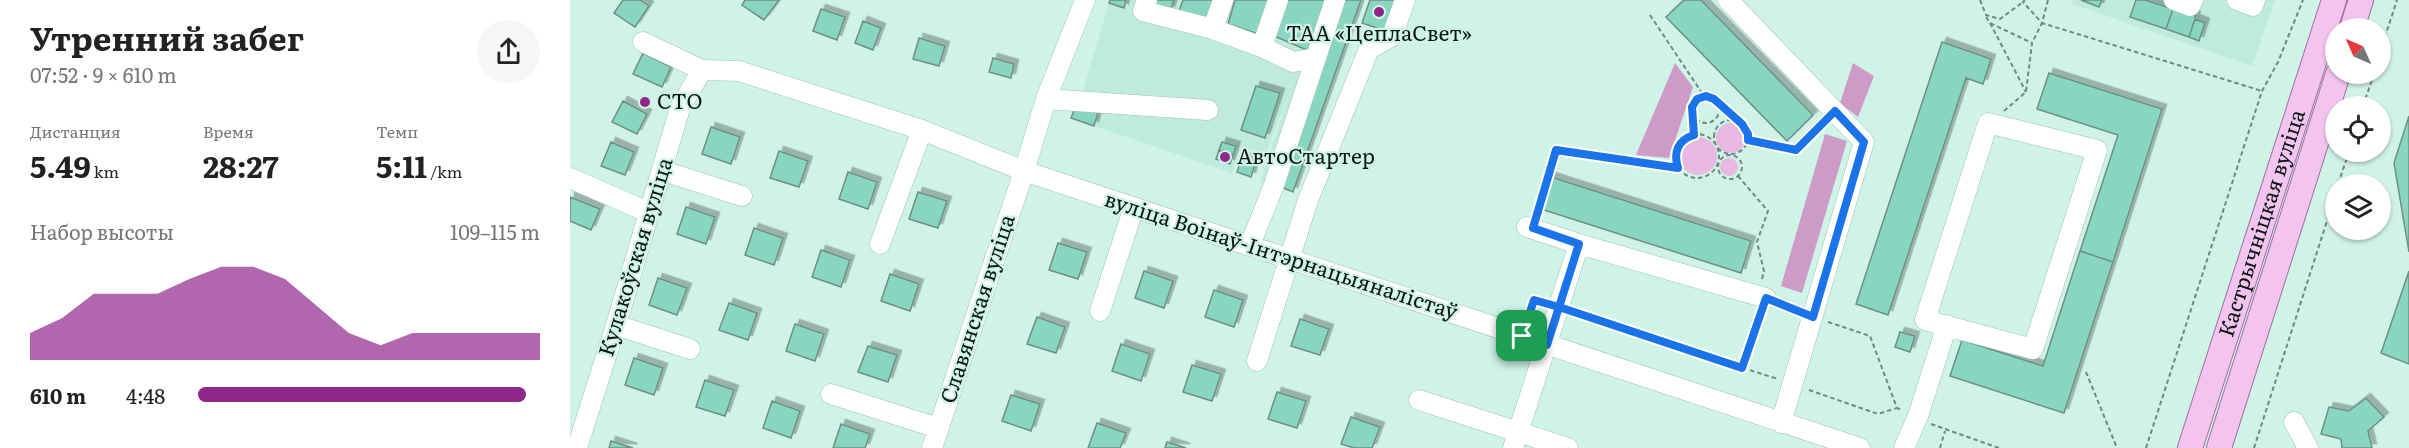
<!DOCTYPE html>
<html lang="ru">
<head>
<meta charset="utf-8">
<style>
  :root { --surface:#fff; --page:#f6f6f6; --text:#222; --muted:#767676; --accent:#8f278b }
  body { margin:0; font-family:Literata,serif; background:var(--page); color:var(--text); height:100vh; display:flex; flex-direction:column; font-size:22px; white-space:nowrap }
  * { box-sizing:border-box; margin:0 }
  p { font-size:20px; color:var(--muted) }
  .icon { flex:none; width:33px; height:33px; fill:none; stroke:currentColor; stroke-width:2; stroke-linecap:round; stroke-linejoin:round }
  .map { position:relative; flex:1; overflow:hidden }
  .panel { display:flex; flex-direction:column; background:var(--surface); width:570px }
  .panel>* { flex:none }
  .needle { width:39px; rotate:315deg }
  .tools { position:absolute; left:1755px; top:18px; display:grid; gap:12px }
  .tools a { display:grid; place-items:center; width:66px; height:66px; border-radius:50%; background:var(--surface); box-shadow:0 2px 4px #0004; font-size:30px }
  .pin { position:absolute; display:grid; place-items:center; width:51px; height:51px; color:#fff; margin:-26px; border-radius:12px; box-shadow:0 3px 9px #0006 }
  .round { display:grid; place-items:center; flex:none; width:63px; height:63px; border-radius:32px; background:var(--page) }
  .summary { display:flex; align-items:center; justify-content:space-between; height:102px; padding:0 30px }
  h1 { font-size:33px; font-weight:700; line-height:45px }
  .metrics { display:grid; grid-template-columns:repeat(3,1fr); gap:9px; height:102px; padding:6px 30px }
  .metrics div { display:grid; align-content:center }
  .metrics b { font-size:30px; font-weight:700 }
  .metrics small { font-size:16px; font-weight:400 }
  .metrics p { font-size:16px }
  .chart { height:168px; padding:12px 30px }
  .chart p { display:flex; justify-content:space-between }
  .chart svg { width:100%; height:108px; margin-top:6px; fill:var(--accent); opacity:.7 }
  ul { padding:0 30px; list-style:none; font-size:20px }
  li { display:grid; grid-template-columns:96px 72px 1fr; align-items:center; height:45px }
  li i { height:15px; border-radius:8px; background:var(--accent) }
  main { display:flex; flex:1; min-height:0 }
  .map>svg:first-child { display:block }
  .built { fill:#beebdd }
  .green { fill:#e8b8e3 }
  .forest { fill:#cc9bc8 }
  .building { fill:#89d6c0; stroke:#6e8f84; stroke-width:1.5; filter:url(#shadow) }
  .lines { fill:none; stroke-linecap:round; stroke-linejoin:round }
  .minor-casing { stroke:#9ec0b6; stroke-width:21 }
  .major-casing { stroke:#9e6e9d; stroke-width:26 }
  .path { stroke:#718981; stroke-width:2; stroke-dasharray:4.5 3; stroke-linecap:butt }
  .minor { stroke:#fff; stroke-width:20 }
  .major { stroke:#f4c4f1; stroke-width:24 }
  .route-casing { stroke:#fff; stroke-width:12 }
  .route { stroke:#1a73e8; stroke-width:8 }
  .poi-dot { fill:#8f278b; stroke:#d0f3e8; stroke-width:2 }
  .labels { text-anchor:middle; stroke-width:4.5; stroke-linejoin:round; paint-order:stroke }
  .poi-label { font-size:21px; fill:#0a1713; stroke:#d0f3e8; text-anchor:start }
  .street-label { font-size:21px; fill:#0a1713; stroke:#d0f3e8 }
</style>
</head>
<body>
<main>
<section class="panel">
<div class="summary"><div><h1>Утренний забег</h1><p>07:52 · 9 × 610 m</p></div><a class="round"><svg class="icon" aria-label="share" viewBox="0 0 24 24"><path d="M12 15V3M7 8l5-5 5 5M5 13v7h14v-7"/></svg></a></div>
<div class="metrics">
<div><p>Дистанция</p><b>5.49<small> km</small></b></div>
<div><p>Время</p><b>28:27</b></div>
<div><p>Темп</p><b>5:11<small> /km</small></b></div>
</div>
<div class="chart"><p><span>Набор высоты</span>109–115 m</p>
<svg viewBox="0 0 160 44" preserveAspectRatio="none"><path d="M0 44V33L10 27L20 17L30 17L40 17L50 11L60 6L70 6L80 11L90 22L100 33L110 38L120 33L130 33L140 33L150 33L160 33V44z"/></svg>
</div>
<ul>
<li><b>610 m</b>4:48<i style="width:96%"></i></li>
</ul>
</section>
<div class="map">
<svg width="1839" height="448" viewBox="0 0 1839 448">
  <defs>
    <filter id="shadow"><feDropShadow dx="4.5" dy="-4.5" stdDeviation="0" flood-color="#0004"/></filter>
  </defs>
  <rect width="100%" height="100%" fill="#d0f3e8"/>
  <path class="built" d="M 540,0 L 792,0 L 723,192 L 709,186 L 690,182 L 719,94 L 696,153 L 671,147 L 662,173 L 524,126 L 528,112 L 506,105 L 510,100 Z
    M 1503,0 L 1705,0 L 1682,66 L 1502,4 Z"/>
  <path class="green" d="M1146 138a15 15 0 1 1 30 0a15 15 0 1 1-30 0Z
    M1109 156a19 19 0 1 1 38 0a19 19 0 1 1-38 0Z
    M1150 167a9 9 0 1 1 18 0a9 9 0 1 1-18 0Z"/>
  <path class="forest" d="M 1105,63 L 1123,87 L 1099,158 L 1066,155 Z
    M 1283,63 L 1304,76 L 1288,117 L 1270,103 Z
    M 1255,134 L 1277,141 L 1232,293 L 1211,286 Z"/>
  <path class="building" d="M 53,0 L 70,0 L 79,6 L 65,27 L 44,13 Z
    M 175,0 L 209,0 L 194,20 L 172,5 Z
    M 540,0 L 556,0 L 554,8 L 539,3 Z
    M 583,0 L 604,0 L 600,11 L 582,4 Z
    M 613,0 L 650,0 L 643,22 L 609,11 Z
    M 665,0 L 699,0 L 688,34 L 658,24 Z
    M 713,0 L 757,0 L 739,51 L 702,35 Z
    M 774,0 L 791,0 L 723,192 L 709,186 Z
    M 800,0 L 827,0 L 816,31 L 792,23 Z
    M 1114,0 L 1131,0 L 1243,115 L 1217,141 L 1096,17 Z
    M 1511,0 L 1532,0 L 1529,7 Z
    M 1566,0 L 1575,0 L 1603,9 L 1596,29 L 1560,17 Z
    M 251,9 L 275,17 L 267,40 L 243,31 Z
    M 1603,9 L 1626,16 L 1619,37 L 1596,29 Z
    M 1626,16 L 1625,19 L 1635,23 L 1629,41 L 1619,37 Z
    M 293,21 L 311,28 L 303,50 L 285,43 Z
    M 349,38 L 375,46 L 369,66 L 343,59 Z
    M 1372,42 L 1421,59 L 1413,84 L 1396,78 L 1318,315 L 1286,304 Z
    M 73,53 L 101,67 L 92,87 L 63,74 Z
    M 423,58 L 444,64 L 441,78 L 419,72 Z
    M 1479,73 L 1592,109 L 1543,262 L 1510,251 L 1548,135 L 1467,109 Z
    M 686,86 L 710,93 L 695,138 L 671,130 Z
    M 53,101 L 77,114 L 67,134 L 42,122 Z
    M 506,105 L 528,112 L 524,126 L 501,118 Z
    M 1839,116 L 1839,252 L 1824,163 Z
    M 141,127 L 170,137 L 161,164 L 132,154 Z
    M 41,142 L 64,152 L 55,175 L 31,166 Z
    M 652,142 L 666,146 L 663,155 L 649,150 Z
    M 649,150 L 663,155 L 660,164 L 646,159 Z
    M 209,151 L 238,161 L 229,187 L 200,178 Z
    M 672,157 L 686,161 L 681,177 L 667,172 Z
    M 278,172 L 307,182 L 298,209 L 269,199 Z
    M 981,177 L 1181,241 L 1171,273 L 971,209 Z
    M 348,192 L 377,201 L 368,228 L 339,219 Z
    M 0,197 L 30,209 L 21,230 L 0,221 Z
    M 116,207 L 145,217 L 136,244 L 107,234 Z
    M 184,228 L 213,238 L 204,265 L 175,255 Z
    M 488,243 L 517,252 L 508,279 L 479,270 Z
    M 251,250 L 280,260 L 271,287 L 242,277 Z
    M 1510,251 L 1543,262 L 1494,413 L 1380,376 L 1392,340 L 1473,366 Z
    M 574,271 L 603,281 L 594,308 L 565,298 Z
    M 1839,271 L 1839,364 L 1811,353 Z
    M 320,274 L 349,284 L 340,311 L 311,301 Z
    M 88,278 L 117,288 L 107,315 L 79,305 Z
    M 644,290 L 673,300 L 664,327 L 635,317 Z
    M 159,303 L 187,313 L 178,340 L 149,330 Z
    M 467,317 L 495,327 L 486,353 L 457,344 Z
    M 730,319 L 759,329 L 750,355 L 721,346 Z
    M 225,324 L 254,334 L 245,361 L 216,351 Z
    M 1330,332 L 1345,336 L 1340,352 L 1325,347 Z
    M 551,344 L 580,354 L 571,381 L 542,371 Z
    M 298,346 L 327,355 L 318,382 L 288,372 Z
    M 64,358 L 93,368 L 84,395 L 55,385 Z
    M 622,365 L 651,374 L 642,401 L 613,392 Z
    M 135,380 L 164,390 L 155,416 L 126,407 Z
    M 707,392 L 736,401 L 727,428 L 698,419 Z
    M 441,395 L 470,404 L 461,431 L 432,421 Z
    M 1796,398 L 1814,417 L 1798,431 L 1802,448 L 1772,448 L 1771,439 L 1751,434 L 1759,407 L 1779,411 Z
    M 202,401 L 230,411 L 221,438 L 193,428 Z
    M 781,417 L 810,427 L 802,448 L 784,448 L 771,444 Z
    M 527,423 L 556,433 L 550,448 L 518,448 Z
    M 271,424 L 300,434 L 295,448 L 263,448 Z
    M 41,441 L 63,448 L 39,448 Z
    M 597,442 L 616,448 L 595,448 Z"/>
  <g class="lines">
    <g class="minor-casing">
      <path id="minor" d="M 577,0 L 573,11 L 643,29 L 692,47 L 723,62 L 746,58
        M 1158,0 L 1294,142 L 1211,423
        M 1604,0 L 1620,6 L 1623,0
        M 1667,0 L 1683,6 L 1685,0
        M 643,29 L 653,0
        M 73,42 L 132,70 L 169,71 L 352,130 L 454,171 L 1290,448
        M 692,47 L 708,0
        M 476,99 L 638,110
        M 1418,123 L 1527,150 L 1463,349 L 1355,320 Z
        M 93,171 L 172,196
        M 0,178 L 80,213
        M 957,227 L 1009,244
        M 310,244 L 352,130
        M 680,245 L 704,185 L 765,0
        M 530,311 L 564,207
        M 46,325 L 120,349
        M 687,361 L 738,200 L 799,49 L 822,36 L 835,0
        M 261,394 L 368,428
        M 849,400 L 998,448
        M 1724,422 L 1738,448
        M 7,448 L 46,325 L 110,108 L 132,70
        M 362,448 L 454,171 L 476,99 L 515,0
        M 943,448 L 1009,244 L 1196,298
        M 1334,448 L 1348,416 L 1377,325"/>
    </g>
    <g class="major-casing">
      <g id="major">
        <path d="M 1782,28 L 1791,0"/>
        <path id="s1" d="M 1620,448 L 1764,0"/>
        <path d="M 1649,448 L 1768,74"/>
      </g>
    </g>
    <path class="path" d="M 1410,0 L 1416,15 L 1430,19 L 1453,2
      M 1455,0 L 1453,2 L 1472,23 L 1692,91
      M 1080,15 L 1134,96
      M 1416,17 L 1420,23 L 1462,43
      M 1420,23 L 1456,92
      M 1810,52 L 1827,0
      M1123 110a13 13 0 1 1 26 0a13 13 0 1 1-26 0Z
      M 1149,105 L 1165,119
      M 1793,106 L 1804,74
      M 1434,111 L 1456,92 L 1462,43 L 1472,23 L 1478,0
      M 1124,117 L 1124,135
      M1144 137a17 17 0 1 1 34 0a17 17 0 1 1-34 0Z
      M1105 156a22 22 0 1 1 44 0a22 22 0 1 1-44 0Z
      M 1178,140 L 1226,150 L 1253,123
      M1148 167a12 12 0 1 1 24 0a12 12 0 1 1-24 0Z
      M 1168,176 L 1198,211 L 1187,242 L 1194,271 L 1192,279
      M 1768,184 L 1779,152
      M 968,212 L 986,150 L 1108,168
      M 1211,304 L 1228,311
      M 1003,312 L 1172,367 L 1190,314
      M 957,320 L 964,300 L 972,302
      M 1258,322 L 1300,336 L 1327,408 L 1332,410
      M 1173,368 L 1208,379
      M 1516,372 L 1547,448
      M 1239,390 L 1308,414 L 1327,408
      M 1361,424 L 1429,448
      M 1370,448 L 1375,431
      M 1576,448 L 1692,91 L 1708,62 L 1733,0
      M 1684,448 L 1766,193"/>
    <use href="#minor" class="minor"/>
    <use href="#major" class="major"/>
  </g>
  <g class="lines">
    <g class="route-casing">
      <path id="route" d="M 952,336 L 964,300 L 989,307 L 1172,368 L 1196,298 L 1243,317 L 1294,142 L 1265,111 L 1226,150 L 1178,140 L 1178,134 L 1172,124 L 1144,99 L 1136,96 L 1127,99 L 1122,107 L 1124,135 C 1108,140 1103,152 1108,168 L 986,150 L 963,228 L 1009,244 L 977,345 L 952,336"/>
    </g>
    <use href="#route" class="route"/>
  </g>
  <g class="poi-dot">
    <circle cx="809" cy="12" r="6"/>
    <circle cx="75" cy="102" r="6"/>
    <circle cx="655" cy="157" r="6"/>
  </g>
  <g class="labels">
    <g class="poi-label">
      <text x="809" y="41" text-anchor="middle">ТАА «ЦеплаСвет»</text>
      <text x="87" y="109">СТО</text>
      <text x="667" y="164">АвтоСтартер</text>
    </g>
    <g class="street-label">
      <text dy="7" stroke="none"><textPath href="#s1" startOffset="236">Кастрычніцкая вуліца</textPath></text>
      <text transform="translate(711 256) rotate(18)" y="7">вуліца Воінаў-Інтэрнацыяналістаў</text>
      <text transform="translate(66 257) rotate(-73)" y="7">Кулакоўская вуліца</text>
      <text transform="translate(408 309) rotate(-72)" y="7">Славянская вуліца</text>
    </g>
  </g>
</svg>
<div class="tools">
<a><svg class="needle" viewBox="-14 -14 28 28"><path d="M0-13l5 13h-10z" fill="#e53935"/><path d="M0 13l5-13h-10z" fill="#767676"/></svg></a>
<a><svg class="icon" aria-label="locate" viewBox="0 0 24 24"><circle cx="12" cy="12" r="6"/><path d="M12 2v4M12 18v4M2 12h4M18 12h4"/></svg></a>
<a><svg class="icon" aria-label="layers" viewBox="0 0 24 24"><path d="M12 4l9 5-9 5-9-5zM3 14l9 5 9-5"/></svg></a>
</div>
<div class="pin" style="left:952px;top:336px;background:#1e9e55"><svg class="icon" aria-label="arrive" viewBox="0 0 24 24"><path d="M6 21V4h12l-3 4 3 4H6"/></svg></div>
</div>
</main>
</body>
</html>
